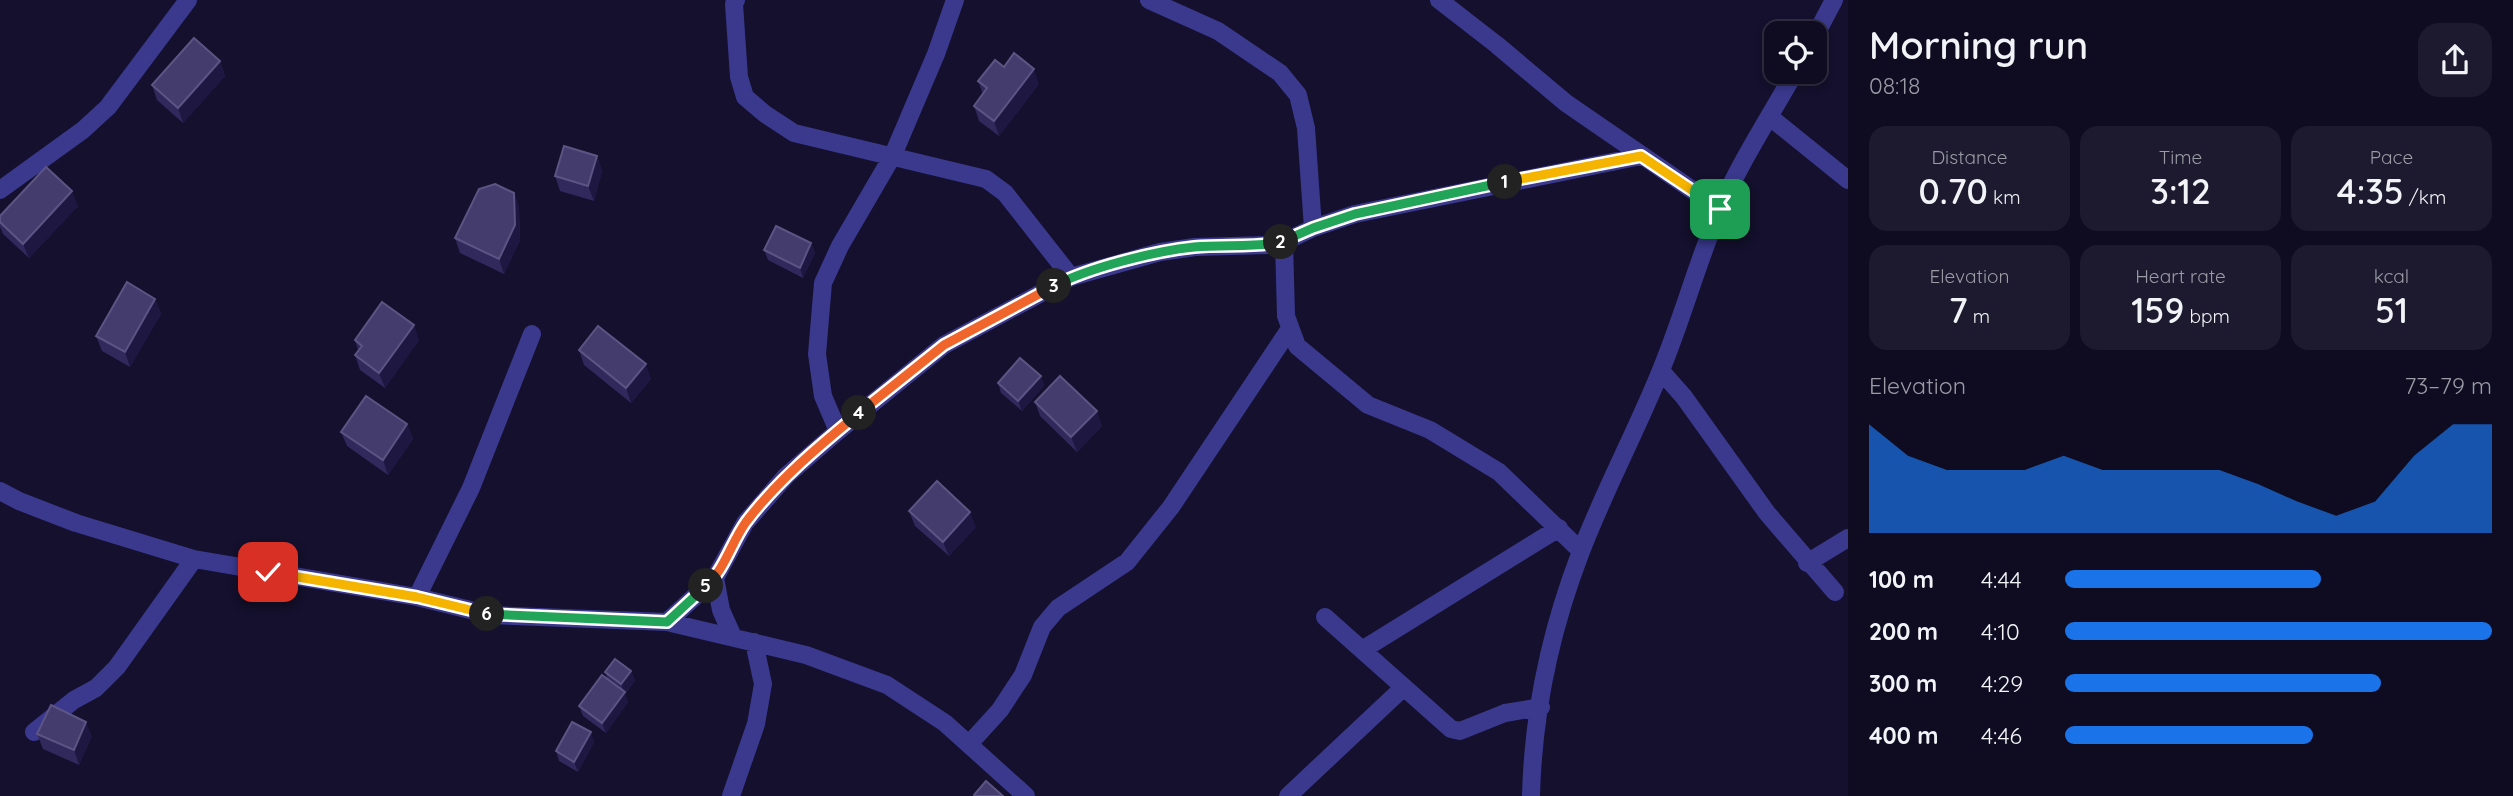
<!DOCTYPE html>
<html lang="en">
<head>
<meta charset="utf-8">
<style>
  :root { --surface:#0f0c22; --page:#1d1a2f; --text:#f1f3f6; --muted:#9b9ba5; --line:#2f2c40; --accent:#1a73e8 }
  body { margin:0; font-family:Quicksand,sans-serif; background:var(--page); color:var(--text); height:100vh; display:flex; flex-direction:column; font-size:26px; white-space:nowrap }
  * { box-sizing:border-box; margin:0 }
  p { font-size:23px; color:var(--muted) }
  .icon { flex:none; width:38px; height:38px; fill:none; stroke:currentColor; stroke-width:2; stroke-linecap:round; stroke-linejoin:round }
  .map { position:relative; flex:1; overflow:hidden }
  .sheet { display:flex; flex-direction:column; background:var(--surface); width:665px }
  .sheet>* { flex:none }
  .fabs { position:absolute; left:1764px; top:21px; display:grid; gap:14px }
  .fabs a { display:grid; place-items:center; width:63px; height:63px; border-radius:14px; background:var(--surface); box-shadow:0 4px 10px #0003,0 0 0 2px var(--line); font-size:35px }
  .pin { position:absolute; display:grid; place-items:center; width:60px; height:60px; color:#fff; margin:-30px; border-radius:14px; box-shadow:0 4px 10px #0006 }
  .km { position:absolute; width:35px; height:35px; margin:-18px; border-radius:50%; background:#222; color:#fff; font-size:19px; line-height:35px; text-align:center }
  .round { display:grid; place-items:center; flex:none; width:74px; height:74px; border-radius:21px; background:var(--page) }
  .head { display:flex; align-items:center; justify-content:space-between; height:119px; padding:0 21px }
  h1 { font-size:38px; font-weight:600; line-height:52px }
  .stats { display:grid; grid-template-columns:repeat(3,1fr); gap:10px; height:119px; padding:7px 21px }
  .stats div { display:grid; align-content:center; border-radius:18px; background:var(--page); text-align:center }
  .stats b { font-size:35px; font-weight:600 }
  .stats small { font-size:19px; font-weight:400 }
  .stats p { font-size:19px }
  .chart { height:196px; padding:14px 21px }
  .chart p { display:flex; justify-content:space-between }
  .chart svg { width:100%; height:126px; margin-top:7px; fill:var(--accent); opacity:.7 }
  ul { padding:0 21px; list-style:none; font-size:23px }
  li { display:grid; grid-template-columns:112px 84px 1fr; align-items:center; height:52px }
  li i { height:18px; border-radius:9px; background:var(--accent) }
  main { display:flex; flex:1; min-height:0 }
  .map>svg:first-child { display:block }
  .lines { fill:none; stroke-linecap:round; stroke-linejoin:round }
  .minor { stroke:#3a398e; stroke-width:18 }
  .wall { fill:#31295b }
  .shaded-wall { fill:#1e1741 }
  .building { fill:#443c6d; stroke:#5c5584; stroke-width:2 }
  .split-1-casing { stroke:#fff; stroke-width:14 }
  .split-2-casing { stroke:#fff; stroke-width:14 }
  .split-3-casing { stroke:#fff; stroke-width:14 }
  .split-4-casing { stroke:#fff; stroke-width:14 }
  .split-5-casing { stroke:#fff; stroke-width:14 }
  .split-6-casing { stroke:#fff; stroke-width:14 }
  .split-7-casing { stroke:#fff; stroke-width:14 }
  .split-1 { stroke:#f5b400; stroke-width:9 }
  .split-2 { stroke:#22a559; stroke-width:9 }
  .split-3 { stroke:#22a559; stroke-width:9 }
  .split-4 { stroke:#f0652b; stroke-width:9 }
  .split-5 { stroke:#f0652b; stroke-width:9 }
  .split-6 { stroke:#22a559; stroke-width:9 }
  .split-7 { stroke:#f5b400; stroke-width:9 }
</style>
</head>
<body>
<main>
<div class="map">
<svg width="1848" height="796" viewBox="0 0 1848 796">
  <rect width="100%" height="100%" fill="#14102d"/>
  <g class="lines">
    <path class="minor" d="M 736,0 L 734,4 L 739,77 L 745,97 L 765,114 L 794,133 L 986,179 L 1005,193 L 1071,277
      M 1149,0 L 1218,31 L 1280,73 L 1298,95 L 1306,128 L 1313,228
      M 1439,0 L 1497,45 L 1566,103 L 1720,209
      M 1815,36 L 1834,0
      M 1770,117 L 1848,180
      M 0,190 L 83,130 L 108,107 L 188,0
      M 1284,242 L 1286,316 L 1297,346 L 1368,405 L 1430,430 L 1499,472 L 1581,551
      M 1661,371 L 1684,397 L 1767,513 L 1835,592
      M 838,431 L 823,396 L 817,354 L 823,283 L 840,246 L 893,155 L 936,54 L 955,0
      M 0,491 L 19,501 L 76,523 L 194,559 L 417,597 L 491,615 L 667,622 L 806,655 L 887,685 L 945,723 L 1026,796
      M 1807,563 L 1848,538
      M 715,578 L 721,610 L 733,637
      M 417,597 L 471,488 L 532,334
      M 1325,617 L 1451,729 L 1460,731 L 1505,713 L 1541,707
      M 667,622 L 715,578 L 745,523 L 786,476 L 838,431 L 944,345 L 1071,277 L 1160,252 L 1195,247 L 1268,245 L 1284,242 L 1313,228 L 1355,214 L 1641,156
      M 1362,650 L 1559,528
      M 34,732 L 74,700 L 96,688 L 117,667 L 194,559
      M 970,743 L 1000,710 L 1023,675 L 1042,627 L 1058,608 L 1127,562 L 1171,507 L 1289,330
      M 731,796 L 756,724 L 763,684 L 754,642
      M 1288,796 L 1404,687
      M 1531,796 C 1533,714 1551,630 1580,554 C 1604,491 1636,432 1661,370 C 1683,317 1697,263 1719,211 C 1740,162 1769,118 1795,72"/>
  </g>
  <path class="wall" d="M 220,61 L 225,76 L 183,123 L 157,100 L 152,85 Z
    M 1004,67 L 1039,84 L 999,136 L 979,121 L 974,106 L 983,94 L 978,81 Z
    M 597,156 L 602,171 L 594,201 L 560,191 L 555,176 Z
    M 514,193 L 519,207 L 520,240 L 504,274 L 460,253 L 455,238 Z
    M 78,206 L 29,258 L 3,234 L 0,227 L 0,216 Z
    M 811,243 L 815,253 L 803,278 L 768,260 L 764,250 Z
    M 155,299 L 161,314 L 130,367 L 102,351 L 96,336 Z
    M 355,340 L 419,340 L 385,388 L 360,370 L 355,355 L 358,350 Z
    M 579,350 L 651,379 L 631,403 L 584,365 Z
    M 1041,376 L 1044,386 L 1022,411 L 1001,393 L 998,383 Z
    M 1035,402 L 1102,426 L 1077,452 L 1040,416 Z
    M 407,424 L 413,439 L 388,475 L 347,446 L 341,432 Z
    M 909,511 L 976,527 L 949,556 L 915,526 Z
    M 631,671 L 635,681 L 625,694 L 628,702 L 606,733 L 583,716 L 579,706 L 608,680 L 605,672 Z
    M 37,734 L 92,736 L 79,765 L 43,749 Z
    M 594,742 L 578,772 L 559,761 L 556,751 Z"/>
  <path class="shaded-wall" d="M 220,61 L 225,76 L 183,123 L 178,108 Z
    M 1034,69 L 1039,84 L 999,136 L 994,121 Z
    M 597,156 L 602,171 L 594,201 L 588,186 Z
    M 72,191 L 78,206 L 29,258 L 23,244 Z
    M 514,193 L 519,207 L 520,240 L 504,274 L 499,259 Z
    M 811,243 L 815,253 L 803,278 L 800,268 Z
    M 155,299 L 161,314 L 130,367 L 125,352 Z
    M 414,325 L 419,340 L 385,388 L 379,373 Z
    M 646,364 L 651,379 L 631,403 L 626,388 Z
    M 1041,376 L 1044,386 L 1022,411 L 1018,401 Z
    M 1097,411 L 1102,426 L 1077,452 L 1071,437 Z
    M 407,424 L 413,439 L 388,475 L 383,460 Z
    M 970,512 L 976,527 L 949,556 L 943,542 Z
    M 631,671 L 635,681 L 625,694 L 628,702 L 606,733 L 602,723 L 624,693 L 621,684 Z
    M 86,722 L 92,736 L 79,765 L 74,750 Z
    M 591,732 L 594,742 L 578,772 L 574,762 Z"/>
  <path class="building" d="M 194,38 L 220,61 L 178,108 L 152,85 Z
    M 1014,53 L 1034,69 L 994,121 L 974,106 L 987,88 L 978,81 L 995,60 L 1004,67 Z
    M 564,146 L 597,156 L 588,186 L 555,176 Z
    M 46,167 L 72,191 L 23,244 L 0,222 L 0,216 Z
    M 495,184 L 514,193 L 515,225 L 499,259 L 455,238 L 479,189 Z
    M 776,226 L 811,243 L 800,268 L 764,250 Z
    M 127,282 L 155,299 L 125,352 L 96,336 Z
    M 382,302 L 414,325 L 379,373 L 355,355 L 362,346 L 355,340 Z
    M 598,326 L 646,364 L 626,388 L 579,350 Z
    M 1020,358 L 1041,376 L 1018,401 L 998,383 Z
    M 1060,376 L 1097,411 L 1071,437 L 1035,402 Z
    M 366,396 L 407,424 L 383,460 L 341,432 Z
    M 937,481 L 970,512 L 943,542 L 909,511 Z
    M 615,659 L 631,671 L 621,684 L 605,672 Z
    M 602,675 L 625,692 L 602,723 L 579,706 Z
    M 51,705 L 86,722 L 74,750 L 37,734 Z
    M 572,722 L 591,732 L 574,762 L 556,751 Z
    M 986,781 L 1003,796 L 975,796 L 974,795 Z"/>
  <g class="lines">
    <g class="split-1-casing">
      <path id="split-1" d="M 1505,182 L 1641,156 L 1720,209"/>
    </g>
    <g class="split-2-casing">
      <path id="split-2" d="M 1281,242 L 1313,228 L 1355,214 L 1505,182"/>
    </g>
    <g class="split-3-casing">
      <path id="split-3" d="M 1054,286 C 1088,268 1155,251 1194,247 C 1223,244 1252,248 1281,242"/>
    </g>
    <g class="split-4-casing">
      <path id="split-4" d="M 859,413 L 944,345 L 1054,286"/>
    </g>
    <g class="split-5-casing">
      <path id="split-5" d="M 706,586 C 725,569 731,543 746,522 C 778,480 819,446 859,413"/>
    </g>
    <g class="split-6-casing">
      <path id="split-6" d="M 487,614 L 667,622 L 706,586"/>
    </g>
    <g class="split-7-casing">
      <path id="split-7" d="M 268,572 L 417,597 L 487,614"/>
    </g>
    <use href="#split-1" class="split-1"/>
    <use href="#split-2" class="split-2"/>
    <use href="#split-3" class="split-3"/>
    <use href="#split-4" class="split-4"/>
    <use href="#split-5" class="split-5"/>
    <use href="#split-6" class="split-6"/>
    <use href="#split-7" class="split-7"/>
  </g>
</svg>
<div class="fabs">
<a><svg class="icon" aria-label="locate" viewBox="0 0 24 24"><circle cx="12" cy="12" r="6"/><path d="M12 2v4M12 18v4M2 12h4M18 12h4"/></svg></a>
</div>
<div class="pin" style="left:1720px;top:209px;background:#1e9e55"><svg class="icon" aria-label="arrive" viewBox="0 0 24 24"><path d="M6 21V4h12l-3 4 3 4H6"/></svg></div>
<div class="pin" style="left:268px;top:572px;background:#d93025"><svg class="icon" aria-label="check" viewBox="0 0 24 24"><path d="M5 12l5 5 9-10"/></svg></div>
<b class="km" style="left:1505px;top:182px">1</b>
<b class="km" style="left:1281px;top:242px">2</b>
<b class="km" style="left:1054px;top:286px">3</b>
<b class="km" style="left:859px;top:413px">4</b>
<b class="km" style="left:706px;top:586px">5</b>
<b class="km" style="left:487px;top:614px">6</b>
</div>
<section class="sheet">
<div class="head"><div><h1>Morning run</h1><p>08:18</p></div><a class="round"><svg class="icon" aria-label="share" viewBox="0 0 24 24"><path d="M12 15V3M7 8l5-5 5 5M5 13v7h14v-7"/></svg></a></div>
<div class="stats">
<div><p>Distance</p><b>0.70<small> km</small></b></div>
<div><p>Time</p><b>3:12</b></div>
<div><p>Pace</p><b>4:35<small> /km</small></b></div>
</div>
<div class="stats">
<div><p>Elevation</p><b>7<small> m</small></b></div>
<div><p>Heart rate</p><b>159<small> bpm</small></b></div>
<div><p>kcal</p><b>51</b></div>
</div>
<div class="chart"><p><span>Elevation</span>73–79 m</p>
<svg viewBox="0 0 160 44" preserveAspectRatio="none"><path d="M0 44V6L10 17L20 22L30 22L40 22L50 17L60 22L70 22L80 22L90 22L100 27L110 33L120 38L130 33L140 17L150 6L160 6V44z"/></svg>
</div>
<ul>
<li><b>100 m</b>4:44<i style="width:60%"></i></li>
<li><b>200 m</b>4:10<i style="width:100%"></i></li>
<li><b>300 m</b>4:29<i style="width:74%"></i></li>
<li><b>400 m</b>4:46<i style="width:58%"></i></li>
</ul>
</section>
</main>
</body>
</html>
